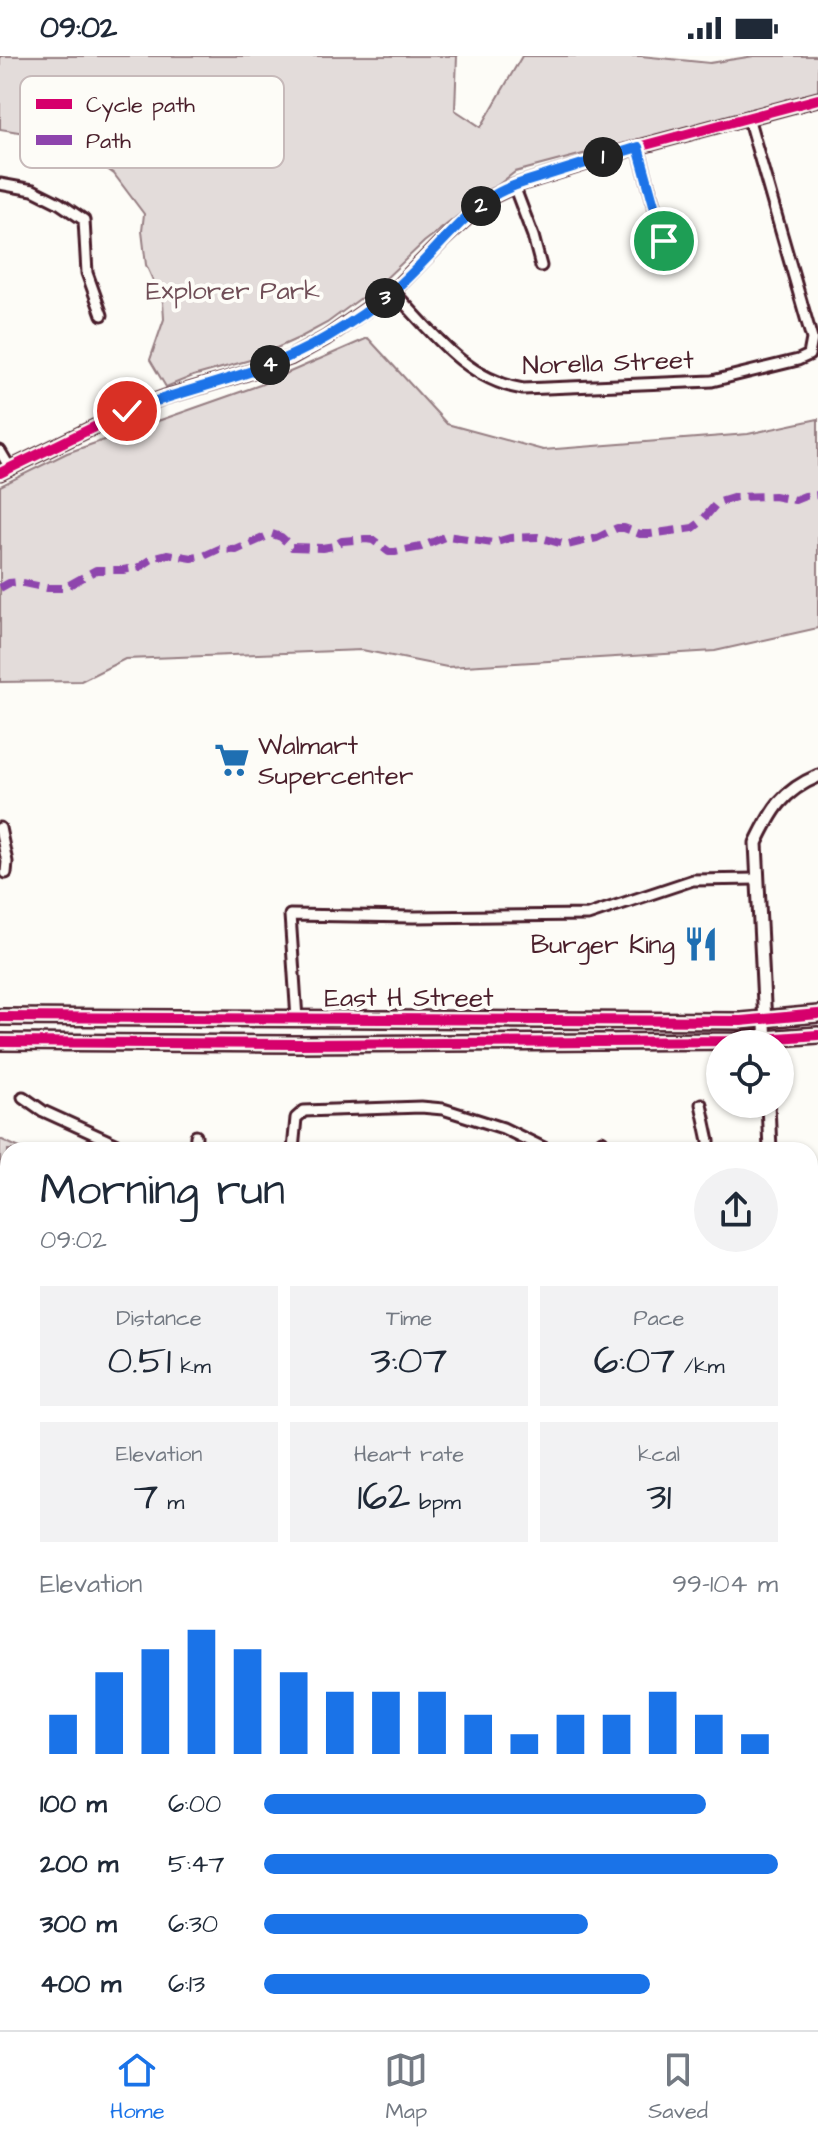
<!DOCTYPE html>
<html lang="en">
<head>
<meta charset="utf-8">
<style>
  :root { --surface:#fff; --page:#f2f2f3; --text:#1f2937; --muted:#747a83; --line:#e0e1e3; --accent:#1a73e8 }
  body { margin:0; font-family:"Architects Daughter",sans-serif; background:var(--page); color:var(--text); height:100vh; display:flex; flex-direction:column; font-size:30px; white-space:nowrap }
  * { box-sizing:border-box; margin:0 }
  p { font-size:26px; color:var(--muted) }
  .icon { flex:none; width:44px; height:44px; fill:none; stroke:currentColor; stroke-width:2; stroke-linecap:round; stroke-linejoin:round }
  .map { position:relative; flex:1; overflow:hidden }
  .sheet { position:absolute; left:0px; top:1086px; width:818px; height:888px; display:flex; flex-direction:column; background:var(--surface); border-radius:24px 24px 0 0; box-shadow:0 2px 6px #0004 }
  .sheet>* { flex:none }
  .buttons { position:absolute; left:706px; top:974px; display:grid; gap:16px }
  .buttons a { display:grid; place-items:center; width:88px; height:88px; border-radius:50%; background:var(--surface); box-shadow:0 2px 6px #0004; font-size:40px }
  .pin { position:absolute; display:grid; place-items:center; width:68px; height:68px; color:#fff; margin:-34px; border:4px solid #fff; border-radius:50%; box-shadow:0 2px 8px #0007 }
  .km { position:absolute; width:40px; height:40px; margin:-20px; border-radius:50%; background:#222; color:#fff; font-size:22px; line-height:40px; text-align:center }
  .round { display:grid; place-items:center; flex:none; width:84px; height:84px; border-radius:42px; background:var(--page) }
  .head { display:flex; align-items:center; justify-content:space-between; height:136px; padding:0 40px }
  h1 { font-size:44px; font-weight:600; line-height:60px }
  .metrics { display:grid; grid-template-columns:repeat(3,1fr); gap:12px; height:136px; padding:8px 40px }
  .metrics div { display:grid; align-content:center; border-radius:0px; background:var(--page); text-align:center }
  .metrics b { font-size:40px; font-weight:600 }
  .metrics small { font-size:22px; font-weight:400 }
  .metrics p { font-size:22px }
  .chart { height:224px; padding:16px 40px }
  .chart p { display:flex; justify-content:space-between }
  .chart svg { width:100%; height:144px; margin-top:8px; stroke:var(--accent); stroke-width:6 }
  ul { padding:0 40px; list-style:none; font-size:26px }
  li { display:grid; grid-template-columns:128px 96px 1fr; align-items:center; height:60px }
  li i { height:20px; border-radius:10px; background:var(--accent) }
  .status { display:flex; justify-content:space-between; align-items:center; height:56px; padding:0 40px; background:var(--surface); direction:ltr }
  .status svg { height:22px; fill:currentColor }
  .tab-bar { display:flex; justify-content:space-around; align-items:center; height:112px; border-top:2px solid var(--line); background:var(--surface); font-size:22px; color:var(--muted) }
  .tab-bar a { display:grid; justify-items:center; gap:4px }
  .tab-bar .on { color:var(--accent) }
  .map>svg:first-child { display:block }
  .green { fill:#e3dcda; stroke:#967e82; stroke-width:2 }
  .lines { fill:none; stroke-linecap:round; stroke-linejoin:round }
  .minor-casing { stroke:#4a1f2b; stroke-width:15 }
  .tertiary-casing { stroke:#4a1f2b; stroke-width:17 }
  .primary-casing { stroke:#4a1f2b; stroke-width:20 }
  .minor { stroke:#fdfcf7; stroke-width:9 }
  .tertiary { stroke:#fdfcf7; stroke-width:11 }
  .primary { stroke:#fdfcf7; stroke-width:14 }
  .quiet { stroke:#8e44ad; stroke-width:8; stroke-dasharray:16 8; stroke-linecap:butt }
  .cycleway-casing { stroke:#fdfcf7; stroke-width:15 }
  .cycleway { stroke:#d6006c; stroke-width:10 }
  .route-casing { stroke:#fff; stroke-width:16 }
  .route { stroke:#1a73e8; stroke-width:10 }
  .labels { text-anchor:middle; stroke-width:8; stroke-linejoin:round; paint-order:stroke }
  .park-label { font-size:26px; fill:#704e57; stroke:#fdfcf7 }
  .street-label { font-size:26px; fill:#4a1f2b; stroke:#fdfcf7 }
  .poi-label { font-size:26px; fill:#4a1f2b; stroke:#fdfcf7; text-anchor:start }
  .key { fill:#fdfcf7; stroke:#c7baba; stroke-width:2 }
  .key-label { font-size:22px; fill:#4a1f2b }
</style>
</head>
<body>
<div class="status"><b>09:02</b><svg viewBox="0 0 49 12"><path d="M0 12V9h3v3zM5 12V6h3v6zM10 12V3h3v9zM15 12V0h3v12zM26 1h20v11H26zM47 4h2v5h-2z"/></svg></div>
<div class="map">
<svg width="818" height="1974" viewBox="0 0 818 1974">
  <rect width="100%" height="100%" fill="#fdfcf7"/>
  <filter id="ink" filterUnits="userSpaceOnUse"><feTurbulence type="fractalNoise" baseFrequency=".0125" numOctaves="2"/><feDisplacementMap in="SourceGraphic" scale="16" xChannelSelector="R" yChannelSelector="G"/><feConvolveMatrix kernelMatrix="1 2 1 2 8 2 1 2 1" color-interpolation-filters="sRGB"/></filter>
  <g filter="url(#ink)">
    <path class="green" d="M 0,0 L 457,0 L 455,54 L 481,71 L 522,0 L 641,0 L 710,7 L 754,0 L 818,0 L 818,36 L 515,116 L 424,186 L 380,228 L 327,267 L 301,281 L 250,304 L 193,320 L 166,331 L 150,304 L 164,263 L 163,246 L 146,209 L 142,175 L 144,158 L 114,118 L 67,84 L 0,73 Z
      M 368,282 L 447,368 L 543,394 L 748,378 L 818,363 L 818,572 L 715,595 L 447,611 L 362,594 L 125,603 L 81,625 L 0,626 L 0,430 L 67,397 L 260,329 Z
      M 0,1083 L 24,1094 L 8,1094 L 8,1417 L 0,1416 Z
      M 810,1287 L 818,1287 L 818,1730 L 810,1731 Z"/>
    <g class="lines">
      <g class="minor-casing">
        <path id="minor" d="M 638,91 L 668,200
          M 0,128 L 33,134 L 59,147 L 84,164 L 87,217 L 102,259
          M 514,130 L 533,180 L 541,210
          M 393,235 C 431,275 466,324 523,333 L 712,325 L 798,304 L 809,299 L 812,283 L 748,61
          M 0,395 L 10,412
          M 0,772 L 7,806 L 6,817
          M 297,963 L 290,859 L 414,861 L 588,859 L 693,824 L 757,823
          M 23,1041 L 43,1055 L 129,1094
          M 701,1048 L 709,1085 L 709,1094
          M 195,1094 L 196,1080
          M 293,1094 L 296,1062 L 304,1055 L 421,1051 L 443,1053 L 503,1072 L 548,1094
          M 599,1094 L 602,1085
          M 810,1148 L 818,1147
          M 810,1837 L 818,1861
          M 0,1840 L 8,1855
          M 16,1974 L 38,1966
          M 718,1974 L 718,1966"/>
      </g>
      <g class="tertiary-casing">
        <path id="tertiary" d="M 0,417 L 127,355 L 165,341 L 247,317 L 290,302 L 326,282 L 393,235 L 443,184 L 489,142 L 514,130 L 638,91 L 818,43
          M 766,988 L 756,787 C 772,754 782,735 818,720
          M 768,1048 L 770,1094
          M 810,1248 L 818,1248
          M 0,1533 L 8,1534
          M 810,1745 L 818,1744"/>
      </g>
      <g class="primary-casing">
        <path id="primary" d="M 0,961 L 741,965 L 818,958
          M 0,986 L 298,988 L 738,985 L 818,979"/>
      </g>
      <use href="#minor" class="minor"/>
      <use href="#tertiary" class="tertiary"/>
      <use href="#primary" class="primary"/>
      <path class="quiet" d="M 0,532 L 9,527 L 18,526 L 47,532 L 64,532 L 96,514 L 123,514 L 140,511 L 155,501 L 168,498 L 192,502 L 204,500 L 219,493 L 236,494 L 272,478 L 281,481 L 292,491 L 322,492 L 334,490 L 342,485 L 366,483 L 373,484 L 389,496 L 395,496 L 421,491 L 447,480 L 493,487 L 510,482 L 538,481 L 567,489 L 597,482 L 617,472 L 624,472 L 640,478 L 650,478 L 693,472 L 701,466 L 717,447 L 736,441 L 774,440 L 795,444 L 805,440 L 818,439"/>
      <g class="cycleway-casing">
        <path id="cycleway" d="M 0,417 L 127,355 L 165,341 L 247,317 L 290,302 L 326,282 L 393,235 L 443,184 L 489,142 L 514,130 L 638,91 L 818,43
          M 0,961 L 741,965 L 818,958
          M 0,986 L 298,988 L 738,985 L 818,979"/>
      </g>
      <use href="#cycleway" class="cycleway"/>
    </g>
  </g>
  <g class="lines" filter="url(#ink)">
    <g class="route-casing">
      <path id="route" d="M 127,355 C 194,330 266,318 327,281 C 349,268 372,253 392,236 C 426,207 452,170 488,143 C 505,131 525,126 544,120 C 575,110 606,101 638,91 L 664,185"/>
    </g>
    <use href="#route" class="route"/>
  </g>
  <defs>
    <g id="supermarket-bare" transform="scale(2.76)"><path d="M-6-5.5h2.5l.6 2H6L4.5 2H-2.5L-4.4-4H-6ZM-1.5 3.2a1.3 1.3 0 1 0 .1 0ZM3 3.2a1.3 1.3 0 1 0 .1 0Z" fill="#1f6fb2" stroke="#fdfcf7" stroke-width="2.5" paint-order="stroke"/></g>
    <g id="restaurant-bare" transform="scale(2.76)"><path d="M-5-6h1v4h1v-4h1v4h1v-4h1v5L-1.5 .5V6h-2V.5L-5-1ZM5-6V6H3V1.5H1.5Q1.5-4 5-6Z" fill="#1f6fb2" stroke="#fdfcf7" stroke-width="2.5" paint-order="stroke"/></g>
  </defs>
  <g fill-rule="evenodd">
    <use href="#supermarket-bare" x="232" y="704"/>
    <use href="#restaurant-bare" x="701" y="888"/>
  </g>
  <g class="labels">
    <g class="park-label">
      <text x="233" y="243">Explorer Park</text>
    </g>
    <g class="street-label">
      <text transform="translate(608 306) rotate(-2)" y="9">Norella Street</text>
      <text x="409" y="950">East H Street</text>
    </g>
    <g class="poi-label">
      <text x="258" y="698">Walmart<tspan x="258" dy="30">Supercenter</tspan></text>
      <text x="675" y="897" text-anchor="end">Burger King</text>
    </g>
  </g>
  <rect x="20" y="20" width="264" height="92" rx="12" class="key"/>
  <rect x="36" y="43" width="36" height="10" fill="#d6006c"/>
  <rect x="36" y="79" width="36" height="10" fill="#8e44ad"/>
  <g class="key-label">
    <text x="86" y="56">Cycle path</text>
    <text x="86" y="92">Path</text>
  </g>
</svg>
<div class="buttons">
<a><svg class="icon" aria-label="locate" viewBox="0 0 24 24"><circle cx="12" cy="12" r="6"/><path d="M12 2v4M12 18v4M2 12h4M18 12h4"/></svg></a>
</div>
<div class="pin" style="left:664px;top:185px;background:#1e9e55"><svg class="icon" aria-label="arrive" viewBox="0 0 24 24"><path d="M6 21V4h12l-3 4 3 4H6"/></svg></div>
<div class="pin" style="left:127px;top:355px;background:#d93025"><svg class="icon" aria-label="check" viewBox="0 0 24 24"><path d="M5 12l5 5 9-10"/></svg></div>
<b class="km" style="left:603px;top:101px">1</b>
<b class="km" style="left:481px;top:150px">2</b>
<b class="km" style="left:385px;top:242px">3</b>
<b class="km" style="left:270px;top:309px">4</b>
<section class="sheet">
<div class="head"><div><h1>Morning run</h1><p>09:02</p></div><a class="round"><svg class="icon" aria-label="share" viewBox="0 0 24 24"><path d="M12 15V3M7 8l5-5 5 5M5 13v7h14v-7"/></svg></a></div>
<div class="metrics">
<div><p>Distance</p><b>0.51<small> km</small></b></div>
<div><p>Time</p><b>3:07</b></div>
<div><p>Pace</p><b>6:07<small> /km</small></b></div>
</div>
<div class="metrics">
<div><p>Elevation</p><b>7<small> m</small></b></div>
<div><p>Heart rate</p><b>162<small> bpm</small></b></div>
<div><p>kcal</p><b>31</b></div>
</div>
<div class="chart"><p><span>Elevation</span>99–104 m</p>
<svg viewBox="0 0 160 44" preserveAspectRatio="none"><path d="M5 44V32M15 44V19M25 44V12M35 44V6M45 44V12M55 44V19M65 44V25M75 44V25M85 44V25M95 44V32M105 44V38M115 44V32M125 44V32M135 44V25M145 44V32M155 44V38"/></svg>
</div>
<ul>
<li><b>100 m</b>6:00<i style="width:86%"></i></li>
<li><b>200 m</b>5:47<i style="width:100%"></i></li>
<li><b>300 m</b>6:30<i style="width:63%"></i></li>
<li><b>400 m</b>6:13<i style="width:75%"></i></li>
</ul>
</section>
</div>
<nav class="tab-bar">
<a class="on"><svg class="icon" aria-label="home" viewBox="0 0 24 24"><path d="M3 11l9-7 9 7M6 9v11h12V9"/></svg>Home</a>
<a><svg class="icon" aria-label="map" viewBox="0 0 24 24"><path d="M3 6l6-2 6 2 6-2v14l-6 2-6-2-6 2zM9 4v14M15 6v14"/></svg>Map</a>
<a><svg class="icon" aria-label="saved" viewBox="0 0 24 24"><path d="M7 4h10v16l-5-4-5 4z"/></svg>Saved</a>
</nav>
</body>
</html>
